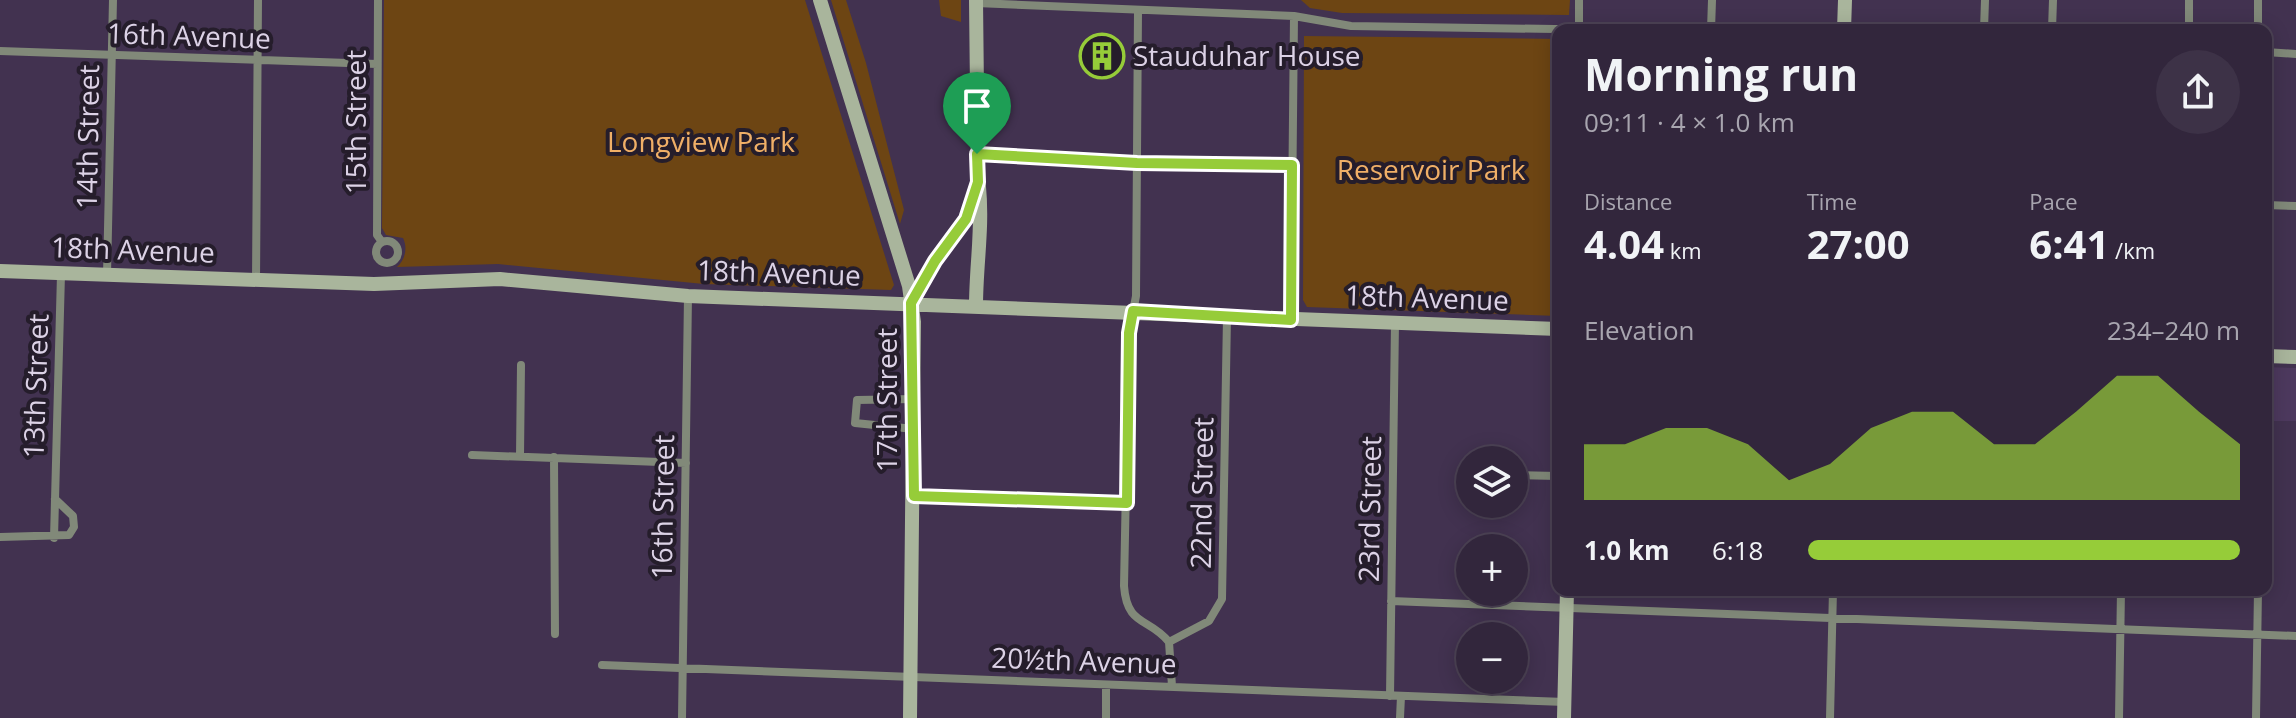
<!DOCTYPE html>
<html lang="en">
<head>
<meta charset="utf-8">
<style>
  :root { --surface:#32263c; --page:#3d3247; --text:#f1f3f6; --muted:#a8a5af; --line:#4d4356; --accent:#96cc39 }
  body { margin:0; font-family:"Open Sans",sans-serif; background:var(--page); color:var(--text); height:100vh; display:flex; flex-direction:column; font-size:30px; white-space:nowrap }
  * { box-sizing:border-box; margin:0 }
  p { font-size:26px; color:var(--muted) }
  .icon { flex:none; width:44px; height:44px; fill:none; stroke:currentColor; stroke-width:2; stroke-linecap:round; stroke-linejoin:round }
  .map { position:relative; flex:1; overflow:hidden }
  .panel { position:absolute; left:1552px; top:24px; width:720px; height:572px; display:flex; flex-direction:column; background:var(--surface); border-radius:16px; box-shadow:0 4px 20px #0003,0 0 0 2px var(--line) }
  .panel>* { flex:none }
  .tools { position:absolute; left:1456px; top:446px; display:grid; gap:16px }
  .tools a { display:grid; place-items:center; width:72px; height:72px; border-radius:50%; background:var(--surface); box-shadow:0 4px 20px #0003,0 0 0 2px var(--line); font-size:40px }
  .pin { position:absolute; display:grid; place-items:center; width:68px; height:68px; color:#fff; margin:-82px -34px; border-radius:50% 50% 50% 0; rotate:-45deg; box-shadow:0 0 8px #0007 }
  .pin .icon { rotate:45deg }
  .round { display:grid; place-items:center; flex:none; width:84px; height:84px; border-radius:42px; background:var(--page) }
  .overview { display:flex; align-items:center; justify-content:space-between; height:136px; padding:0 32px }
  h1 { font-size:44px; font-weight:700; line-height:60px }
  .stats { display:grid; grid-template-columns:repeat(3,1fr); gap:12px; height:136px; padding:8px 32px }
  .stats div { display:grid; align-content:center }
  .stats b { font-size:40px; font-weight:700 }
  .stats small { font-size:22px; font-weight:400 }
  .stats p { font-size:22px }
  .chart { height:224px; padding:16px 32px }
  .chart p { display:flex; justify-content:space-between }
  .chart svg { width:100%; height:144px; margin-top:8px; fill:var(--accent); opacity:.7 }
  ul { padding:0 32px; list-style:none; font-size:26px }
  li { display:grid; grid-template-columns:128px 96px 1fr; align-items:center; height:60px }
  li i { height:20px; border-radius:10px; background:var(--accent) }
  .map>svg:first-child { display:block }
  .built { fill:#4d395e }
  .green { fill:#6d4513 }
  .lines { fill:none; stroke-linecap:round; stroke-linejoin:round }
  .street { stroke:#818979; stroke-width:8 }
  .secondary { stroke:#a9b59c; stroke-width:14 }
  .route-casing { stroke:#fff; stroke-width:16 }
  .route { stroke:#96cc39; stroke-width:10 }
  .labels { text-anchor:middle; stroke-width:8; stroke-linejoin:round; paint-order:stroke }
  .street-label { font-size:28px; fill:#dcd2e6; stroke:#251d2b }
  .poi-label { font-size:28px; fill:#dcd2e6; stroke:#251d2b; text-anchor:start }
  .park-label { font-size:28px; fill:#f0af67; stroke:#251d2b }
</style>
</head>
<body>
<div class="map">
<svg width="2296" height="718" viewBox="0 0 2296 718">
  <rect width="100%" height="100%" fill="#423250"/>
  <path class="built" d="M 2266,367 L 2296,368 L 2296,421 L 2266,421 Z"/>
  <path class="green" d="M 384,0 L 805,0 L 894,285 L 891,290 L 704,284 L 498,264 L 397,267 C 405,260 408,248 403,238 L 386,235 L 382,228 Z
    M 831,0 L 846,0 L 866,63 L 904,210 L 900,224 Z
    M 939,0 L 961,0 L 961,22 L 941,16 Z
    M 1301,0 L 1570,0 L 1569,15 L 1342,13 L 1310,8 Z
    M 1304,36 L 1558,39 L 1558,316 L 1307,307 L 1303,300 Z"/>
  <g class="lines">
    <path class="street" d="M 378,0 L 377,235 L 382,242
      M 976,3 L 1294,16 L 1351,26 L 1617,30
      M 1138,11 L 1136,296 L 1129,333 L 1124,586 C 1127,627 1149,617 1169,642 L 1172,686
      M 1579,30 L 1579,0
      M 1711,30 L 1712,0
      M 1984,30 L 1985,0
      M 2052,30 L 2053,0
      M 2189,30 L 2189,0
      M 2258,30 L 2258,0
      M 0,51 L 377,64
      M 2266,52 L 2296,54
      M 977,155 L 1137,163 L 1292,165
      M 2266,205 L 2296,206
      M376 252a11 11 0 1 1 22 0a11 11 0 1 1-22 0Z
      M 107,275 L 113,0
      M 256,281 L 258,0
      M 1291,319 L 1294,16
      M 914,399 L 857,400 L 855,423 L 914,429
      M 472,455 L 686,463
      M 520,456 L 521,365
      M 554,457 L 555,634
      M 1514,475 L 1558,476
      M 914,496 L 1127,503
      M 0,537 L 69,535 L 74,527 L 73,516 L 55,499
      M 54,538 L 61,274
      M 1391,601 L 2296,636
      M 1169,642 L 1209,621 L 1222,599 L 1227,317
      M 602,665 L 1565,702
      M 1390,696 L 1395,322
      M 682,718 L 688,296
      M 1106,718 L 1106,685
      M 1400,718 L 1401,696
      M 1830,718 L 1833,590
      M 2119,718 L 2121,590
      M 2256,718 L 2258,590"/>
    <path class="secondary" d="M 820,0 L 909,286 L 914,322 L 910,718
      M 1844,30 L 1845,0
      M 0,271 L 374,284 L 500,279 L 688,296 L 1558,329
      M 912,303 L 935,261 L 966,219 L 978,182 L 976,0
      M 976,306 C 976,266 983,227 979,187
      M 2266,356 L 2296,357
      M 1564,718 L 1567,590"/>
  </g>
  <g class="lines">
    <g class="route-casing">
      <path id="route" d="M 977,154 L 1137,163 L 1292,165 L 1291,320 L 1133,311 L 1129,333 L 1127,503 L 914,496 L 911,303 L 935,261 L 966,219 L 978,182 Z"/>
    </g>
    <use href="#route" class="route"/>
  </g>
  <defs>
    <g id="building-ring" transform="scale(2.3)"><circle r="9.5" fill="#251d2b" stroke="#96cc39" stroke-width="1.5"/><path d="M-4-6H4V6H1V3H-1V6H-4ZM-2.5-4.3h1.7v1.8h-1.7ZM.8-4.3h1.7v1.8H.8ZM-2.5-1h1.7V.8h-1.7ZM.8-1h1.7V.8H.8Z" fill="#96cc39"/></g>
  </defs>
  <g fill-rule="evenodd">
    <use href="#building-ring" x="1102" y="56"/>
  </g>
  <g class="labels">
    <g class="street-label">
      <text transform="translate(189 36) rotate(2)" y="10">16th Avenue</text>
      <text transform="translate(356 122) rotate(-90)" y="10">15th Street</text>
      <text transform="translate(88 137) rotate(-89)" y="10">14th Street</text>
      <text transform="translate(133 250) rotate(2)" y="10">18th Avenue</text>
      <text transform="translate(779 273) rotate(2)" y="10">18th Avenue</text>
      <text transform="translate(1427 298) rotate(2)" y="10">18th Avenue</text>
      <text transform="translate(36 386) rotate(-88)" y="10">13th Street</text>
      <text transform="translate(887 400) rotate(-90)" y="10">17th Street</text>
      <text transform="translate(1202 493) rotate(-89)" y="10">22nd Street</text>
      <text transform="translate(663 507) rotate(-89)" y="10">16th Street</text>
      <text transform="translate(1370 509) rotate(-89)" y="10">23rd Street</text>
      <text transform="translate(1084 661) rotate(2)" y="10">20½th Avenue</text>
    </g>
    <g class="poi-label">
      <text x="1133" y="66">Stauduhar House</text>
    </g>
    <g class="park-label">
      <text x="701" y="152">Longview Park</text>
      <text x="1431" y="180">Reservoir Park</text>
    </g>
  </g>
</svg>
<div class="tools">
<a><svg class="icon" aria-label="layers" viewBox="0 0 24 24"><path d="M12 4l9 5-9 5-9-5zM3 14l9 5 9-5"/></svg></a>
<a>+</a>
<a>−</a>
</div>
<div class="pin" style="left:977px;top:154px;background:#1e9e55"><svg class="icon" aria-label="arrive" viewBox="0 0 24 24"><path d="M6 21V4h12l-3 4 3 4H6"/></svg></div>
<section class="panel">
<div class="overview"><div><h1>Morning run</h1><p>09:11 · 4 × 1.0 km</p></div><a class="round"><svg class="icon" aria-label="share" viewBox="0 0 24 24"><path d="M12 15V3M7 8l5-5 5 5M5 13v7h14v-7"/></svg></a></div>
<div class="stats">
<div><p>Distance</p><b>4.04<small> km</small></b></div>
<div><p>Time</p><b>27:00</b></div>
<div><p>Pace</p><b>6:41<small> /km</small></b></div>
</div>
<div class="chart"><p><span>Elevation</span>234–240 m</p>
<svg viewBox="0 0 160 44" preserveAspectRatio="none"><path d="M0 44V27L10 27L20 22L30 22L40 27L50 38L60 33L70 22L80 17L90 17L100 27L110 27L120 17L130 6L140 6L150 17L160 27V44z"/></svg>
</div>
<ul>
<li><b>1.0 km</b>6:18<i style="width:100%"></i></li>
</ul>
</section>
</div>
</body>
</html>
